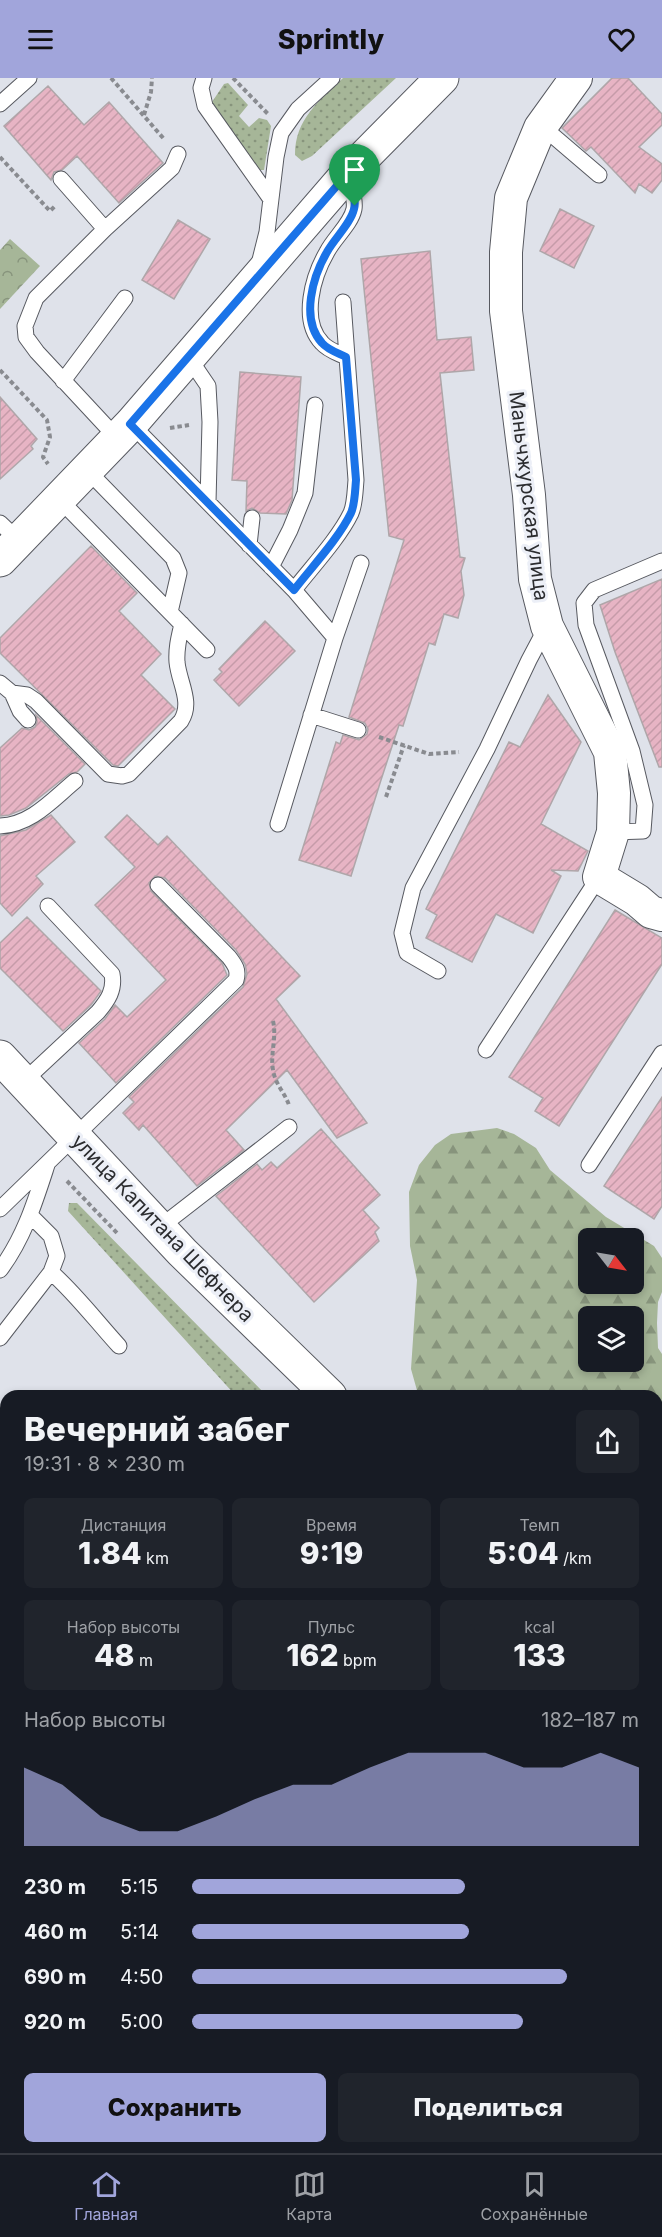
<!DOCTYPE html>
<html lang="ru">
<head>
<meta charset="utf-8">
<style>
  :root { --surface:#171b24; --page:#20242c; --text:#f1f3f6; --muted:#9ea1a6; --line:#363941; --accent:#a1a5db }
  body { margin:0; font-family:Inter,sans-serif; background:var(--page); color:var(--text); height:100vh; display:flex; flex-direction:column; font-size:22px; white-space:nowrap }
  * { box-sizing:border-box; margin:0 }
  p { font-size:20px; color:var(--muted) }
  .icon { flex:none; width:33px; height:33px; fill:none; stroke:currentColor; stroke-width:2; stroke-linecap:round; stroke-linejoin:round }
  .map { position:relative; flex:1; overflow:hidden }
  .details { position:absolute; left:0px; top:1312px; width:663px; height:764px; display:flex; flex-direction:column; background:var(--surface); border-radius:18px 18px 0 0; box-shadow:0 3px 9px #0003 }
  .details>* { flex:none }
  .needle { width:39px; rotate:121deg }
  .controls { position:absolute; left:578px; top:1150px; display:grid; gap:12px }
  .controls a { display:grid; place-items:center; width:66px; height:66px; border-radius:9px; background:var(--surface); box-shadow:0 3px 9px #0003; font-size:30px }
  .pin { position:absolute; display:grid; place-items:center; width:51px; height:51px; color:#fff; margin:-62px -26px; border-radius:50% 50% 50% 0; rotate:-45deg; box-shadow:0 0 6px #0007 }
  .pin .icon { rotate:45deg }
  .round { display:grid; place-items:center; flex:none; width:63px; height:63px; border-radius:9px; background:var(--page) }
  .summary { display:flex; align-items:center; justify-content:space-between; height:102px; padding:0 24px }
  h1 { font-size:33px; font-weight:800; line-height:45px }
  .metrics { display:grid; grid-template-columns:repeat(3,1fr); gap:9px; height:102px; padding:6px 24px }
  .metrics div { display:grid; align-content:center; border-radius:9px; background:var(--page); text-align:center }
  .metrics b { font-size:30px; font-weight:800 }
  .metrics small { font-size:16px; font-weight:400 }
  .metrics p { font-size:16px }
  .chart { height:168px; padding:12px 24px }
  .chart p { display:flex; justify-content:space-between }
  .chart svg { width:100%; height:108px; margin-top:6px; fill:var(--accent); opacity:.7 }
  .button { display:flex; gap:12px; margin-top:auto; padding:12px 24px }
  .button a { flex:1; height:69px; border-radius:9px; background:var(--accent); color:#111; font-size:24px; font-weight:800; line-height:69px; text-align:center }
  .button a+a { background:var(--page); color:var(--text) }
  ul { padding:0 24px; list-style:none; font-size:20px }
  li { display:grid; grid-template-columns:96px 72px 1fr; align-items:center; height:45px }
  li i { height:15px; border-radius:8px; background:var(--accent) }
  header { display:flex; justify-content:space-between; align-items:center; height:78px; padding:0 24px; background:var(--accent); color:#111; font-size:27px; font-weight:800 }
  .menu { display:flex; justify-content:space-around; align-items:center; height:84px; border-top:2px solid var(--line); background:var(--surface); font-size:16px; color:var(--muted) }
  .menu a { display:grid; justify-items:center; gap:3px }
  .menu .active { color:var(--accent) }
  .map>svg:first-child { display:block }
  .grass { fill:url(#grass-dots) }
  .forest { fill:url(#forest-firs); fill-rule:evenodd }
  .park { fill:url(#park-crowns) }
  .building { fill:url(#building-hatch); stroke:#afa6a9; stroke-width:1.5 }
  .lines { fill:none; stroke-linecap:round; stroke-linejoin:round }
  .lane-casing { stroke:#575960; stroke-width:17 }
  .street-casing { stroke:#575960; stroke-width:34 }
  .secondary-casing { stroke:#575960; stroke-width:35 }
  .path { stroke:#898b90; stroke-width:4; stroke-dasharray:4.5 3; stroke-linecap:butt }
  .lane { stroke:#fff; stroke-width:15 }
  .street { stroke:#fff; stroke-width:32 }
  .secondary { stroke:#fff; stroke-width:33 }
  .route-casing { stroke:#fff; stroke-width:12 }
  .route { stroke:#1a73e8; stroke-width:8 }
  .labels { text-anchor:middle; stroke-width:6; stroke-linejoin:round; paint-order:stroke }
  .street-label { font-size:20px; fill:#2b2c2f; stroke:#eceff7 }
</style>
</head>
<body>
<header><svg class="icon" aria-label="menu" viewBox="0 0 24 24"><path d="M4 6h16M4 12h16M4 18h16"/></svg>Sprintly<svg class="icon" aria-label="heart" viewBox="0 0 24 24"><path d="M12 20l-8-8c-3-5 5-10 8-4 3-6 11-1 8 4z"/></svg></header>
<div class="map">
<svg width="662" height="2075" viewBox="0 0 662 2075">
  <defs>
    <pattern id="grass-dots" width="8" height="8" patternUnits="userSpaceOnUse" patternTransform="scale(1.5)"><rect width="8" height="8" fill="#a6b698"/><path d="M2 2h.1M6 6h.1" fill="none" stroke="#87947c" stroke-width="1.8" stroke-linecap="round"/></pattern>
    <pattern id="forest-firs" width="22" height="20" patternUnits="userSpaceOnUse" patternTransform="scale(1.5)"><rect width="22" height="20" fill="#a6b698"/><path d="M5 1l3.5 6h-7zM16 11l3.5 6h-7z" fill="#87947c"/></pattern>
    <pattern id="park-crowns" width="20" height="18" patternUnits="userSpaceOnUse" patternTransform="scale(1.5)"><rect width="20" height="18" fill="#a6b698"/><path d="M2 6a3 3 0 1 1 6 0M12 15a3 3 0 1 1 6 0" fill="none" stroke="#87947c"/></pattern>
    <pattern id="building-hatch" width="6" height="6" patternUnits="userSpaceOnUse" patternTransform="scale(1.5)"><rect width="6" height="6" fill="#e7b4c4"/><path d="M-1 1l2-2M0 6l6-6M5 7l2-2" fill="none" stroke="#c69ba9"/></pattern>
  </defs>
  <rect width="100%" height="100%" fill="#dfe2ea"/>
  <path class="grass" d="M 343,0 L 396,0 L 312,78 L 302,83 L 295,77 C 295,41 319,23 343,0 Z
    M 228,5 L 248,27 L 239,38 L 249,49 L 259,40 L 267,42 L 271,48 L 264,92 L 259,92 L 212,24 L 224,6 Z
    M 69,1125 L 77,1125 L 267,1318 L 236,1318 L 68,1133 Z
    M 657,1664 L 662,1668 L 662,1931 L 657,1929 Z"/>
  <path class="forest" d="M 497,1050 L 514,1056 L 536,1070 L 550,1092 L 606,1139 L 654,1168 L 662,1180 L 662,1214 L 658,1224 L 657,1245 L 658,1270 L 662,1276 L 662,1552 L 657,1548 L 657,1318 L 420,1318 L 418,1316 L 411,1291 L 417,1202 L 410,1168 L 409,1114 L 419,1087 L 435,1067 L 451,1056 ZM 588,1161 L 633,1161 L 633,1206 L 588,1206 ZM 588,1239 L 633,1239 L 633,1284 L 588,1284 Z"/>
  <path class="park" d="M 10,161 L 40,188 L 0,231 L 0,172 Z"/>
  <path class="building" d="M 612,0 L 628,0 L 662,36 L 662,47 L 639,69 L 662,86 L 662,102 L 652,115 L 639,106 L 635,115 L 591,69 L 586,73 L 562,50 Z
    M 48,8 L 84,47 L 109,24 L 163,85 L 119,125 L 77,78 L 62,92 L 54,94 L 51,102 L 4,48 Z
    M 560,131 L 594,148 L 574,190 L 540,173 Z
    M 178,142 L 210,161 L 174,221 L 142,202 Z
    M 430,173 L 437,262 L 471,259 L 474,292 L 440,295 L 460,479 L 465,480 L 461,493 L 464,517 L 458,540 L 444,536 L 435,567 L 429,565 L 403,648 L 399,647 L 381,702 L 351,798 L 299,782 L 336,664 L 340,666 L 343,657 L 359,662 L 367,656 L 368,651 L 365,645 L 349,639 L 404,462 L 389,458 L 361,181 Z
    M 240,294 L 301,299 L 292,422 L 286,436 L 260,435 L 252,430 L 246,433 L 247,403 L 232,402 Z
    M 0,319 L 37,361 L 31,368 L 33,371 L 0,401 Z
    M 91,468 L 137,515 L 119,533 L 161,576 L 141,597 L 175,631 L 118,688 L 113,687 L 0,575 L 0,560 Z
    M 662,501 L 662,689 L 659,689 L 615,574 L 600,527 Z
    M 265,543 L 295,573 L 239,628 L 214,602 L 222,594 L 219,591 Z
    M 548,617 L 581,664 L 541,746 L 588,773 L 578,793 L 551,792 L 561,798 L 533,855 L 496,836 L 472,884 L 426,860 L 437,837 L 426,831 L 509,664 L 520,669 Z
    M 36,637 L 85,686 L 77,694 L 69,696 L 26,730 L 9,737 L 0,738 L 0,670 L 22,650 L 29,652 L 35,649 L 37,644 Z
    M 51,737 L 75,764 L 36,798 L 43,806 L 12,838 L 0,825 L 0,758 L 26,752 Z
    M 127,737 L 158,767 L 167,758 L 300,898 L 276,921 L 367,1045 L 337,1060 L 287,992 L 226,1052 L 244,1072 L 197,1108 L 143,1047 L 139,1052 L 123,1035 L 134,1024 L 129,1019 L 243,909 L 247,896 L 245,886 L 236,872 L 165,800 L 155,798 L 149,805 L 151,813 L 222,885 L 227,897 L 116,1005 L 79,965 L 105,941 L 115,927 L 127,939 L 166,902 L 95,827 L 135,789 L 105,759 Z
    M 615,832 L 662,860 L 662,886 L 559,1048 L 535,1033 L 543,1020 L 509,999 Z
    M 27,839 L 101,913 L 91,927 L 63,953 L 0,890 L 0,865 Z
    M 662,1019 L 662,1128 L 654,1141 L 604,1108 Z
    M 321,1051 L 380,1117 L 363,1132 L 379,1150 L 375,1154 L 379,1163 L 314,1224 L 216,1118 L 257,1086 L 262,1092 L 271,1084 L 277,1090 Z"/>
  <g class="lines">
    <g class="lane-casing">
      <path id="lane" d="M 204,0 L 201,10 L 205,28 L 270,120
        M 0,26 L 29,0
        M 540,50 L 551,56 L 599,97
        M 61,101 L 105,151
        M 259,186 L 267,154 L 276,79 L 281,55 L 298,31 L 332,0
        M 346,279 C 338,275 328,272 322,265 C 300,242 313,198 327,174 C 334,160 351,146 354,131 C 356,121 350,106 348,95
        M 189,280 L 208,308 L 210,344 L 208,424
        M 63,303 L 125,220
        M 131,346 L 294,512
        M 117,360 L 37,274 L 26,259 L 25,248 L 36,220 L 105,151 L 172,90 L 178,76
        M 87,392 L 173,480 L 179,495 L 170,534
        M 59,421 L 207,572
        M 0,445 L 19,463
        M 249,467 L 252,440
        M 271,489 L 290,452 L 305,415 L 315,327
        M 335,560 L 361,485
        M 0,605 L 12,615 L 27,617 L 36,623 L 108,696 L 122,698 L 129,696 L 181,643 C 193,624 179,605 177,584 C 176,570 179,559 182,546
        M 12,615 L 20,633 L 28,642
        M 311,637 L 358,652
        M 278,746 L 335,560 L 294,512 C 311,490 339,460 351,435 C 355,426 355,413 356,402 L 343,224
        M 0,748 C 31,747 52,722 75,703
        M 613,754 L 643,753 L 645,727 L 632,673 L 586,547 L 584,525 L 594,512 L 662,483
        M 438,893 L 407,875 L 402,855 L 413,810 L 487,671 L 529,582 L 547,548
        M 486,972 L 599,799
        M 23,1004 L 98,934 C 108,922 115,912 112,896 L 48,828
        M 589,1087 L 662,975
        M 0,1131 L 236,902 C 239,892 235,887 229,879 L 158,807
        M 159,1150 L 289,1049
        M 0,1192 C 24,1160 35,1124 47,1087
        M 51,1194 C 76,1216 97,1244 119,1268
        M 0,1260 L 51,1194 L 57,1178 L 51,1158 L 31,1138
        M 0,1472 L 6,1478
        M 0,1546 L 6,1550
        M 8,2075 L 11,2070
        M 397,2075 L 401,2070"/>
    </g>
    <g class="street-casing">
      <path id="street" d="M 576,0 L 540,50 L 511,120 L 506,174 L 506,233 L 529,417 L 535,501 L 547,548 L 610,674 L 614,715 L 613,754 L 599,799 L 637,822 L 651,834 L 662,837
        M 0,1959 L 6,1962
        M 185,2070 L 193,2075"/>
    </g>
    <g class="secondary-casing">
      <path id="secondary" d="M 0,482 L 131,346 L 348,95 L 442,0
        M 0,979 L 182,1174 L 330,1318
        M 657,1612 L 662,1616"/>
    </g>
    <path class="path" d="M 111,0 L 164,61
      M 233,0 L 268,36
      M 144,37 L 151,14 L 152,0
      M 0,79 L 50,133 L 56,127
      M 0,292 L 47,342 L 50,359 L 43,379 L 48,386
      M 170,350 L 189,347
      M 379,659 L 429,676 L 459,674
      M 386,719 L 404,667
      M 273,943 C 277,960 270,975 273,992 C 275,1006 285,1015 289,1027
      M 67,1103 L 118,1156
      M 657,1650 L 662,1653
      M 98,2075 L 101,2070"/>
    <use href="#lane" class="lane"/>
    <use href="#street" class="street"/>
    <use href="#secondary" class="secondary"/>
  </g>
  <g class="lines">
    <g class="route-casing">
      <path id="route" d="M 348,95 C 350,106 357,121 354,131 C 351,145 334,161 327,174 C 313,198 300,241 322,265 C 328,272 338,275 346,279 L 356,402 C 355,413 355,426 351,435 C 339,460 311,490 294,512 L 130,346 Z"/>
    </g>
    <use href="#route" class="route"/>
  </g>
  <g class="labels">
    <g class="street-label">
      <text transform="translate(529 418) rotate(83)" y="7">Маньчжурская улица</text>
      <text transform="translate(163 1150) rotate(46)" y="7">улица Капитана Шефнера</text>
    </g>
  </g>
</svg>
<div class="controls">
<a><svg class="needle" viewBox="-14 -14 28 28"><path d="M0-13l5 13h-10z" fill="#e53935"/><path d="M0 13l5-13h-10z" fill="#9ea1a6"/></svg></a>
<a><svg class="icon" aria-label="layers" viewBox="0 0 24 24"><path d="M12 4l9 5-9 5-9-5zM3 14l9 5 9-5"/></svg></a>
</div>
<div class="pin" style="left:355px;top:128px;background:#1e9e55"><svg class="icon" aria-label="arrive" viewBox="0 0 24 24"><path d="M6 21V4h12l-3 4 3 4H6"/></svg></div>
<section class="details">
<div class="summary"><div><h1>Вечерний забег</h1><p>19:31 · 8 × 230 m</p></div><a class="round"><svg class="icon" aria-label="share" viewBox="0 0 24 24"><path d="M12 15V3M7 8l5-5 5 5M5 13v7h14v-7"/></svg></a></div>
<div class="metrics">
<div><p>Дистанция</p><b>1.84<small> km</small></b></div>
<div><p>Время</p><b>9:19</b></div>
<div><p>Темп</p><b>5:04<small> /km</small></b></div>
</div>
<div class="metrics">
<div><p>Набор высоты</p><b>48<small> m</small></b></div>
<div><p>Пульс</p><b>162<small> bpm</small></b></div>
<div><p>kcal</p><b>133</b></div>
</div>
<div class="chart"><p><span>Набор высоты</span>182–187 m</p>
<svg viewBox="0 0 160 44" preserveAspectRatio="none"><path d="M0 44V12L10 19L20 32L30 38L40 38L50 32L60 25L70 19L80 19L90 12L100 6L110 6L120 6L130 12L140 12L150 6L160 12V44z"/></svg>
</div>
<ul>
<li><b>230 m</b>5:15<i style="width:61%"></i></li>
<li><b>460 m</b>5:14<i style="width:62%"></i></li>
<li><b>690 m</b>4:50<i style="width:84%"></i></li>
<li><b>920 m</b>5:00<i style="width:74%"></i></li>
</ul>
<div class="button"><a>Сохранить</a><a>Поделиться</a></div>
</section>
</div>
<nav class="menu">
<a class="active"><svg class="icon" aria-label="home" viewBox="0 0 24 24"><path d="M3 11l9-7 9 7M6 9v11h12V9"/></svg>Главная</a>
<a><svg class="icon" aria-label="map" viewBox="0 0 24 24"><path d="M3 6l6-2 6 2 6-2v14l-6 2-6-2-6 2zM9 4v14M15 6v14"/></svg>Карта</a>
<a><svg class="icon" aria-label="saved" viewBox="0 0 24 24"><path d="M7 4h10v16l-5-4-5 4z"/></svg>Сохранённые</a>
</nav>
</body>
</html>
